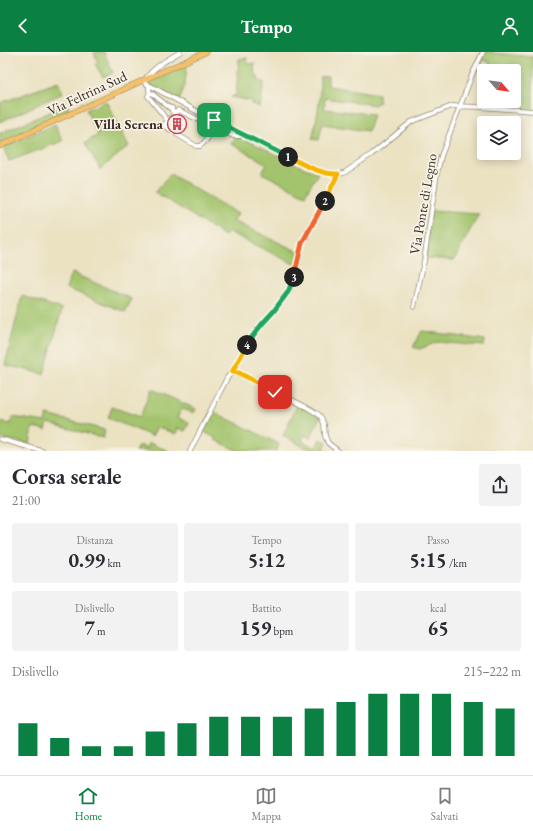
<!DOCTYPE html>
<html lang="it">
<head>
<meta charset="utf-8">
<style>
  :root { --surface:#fff; --page:#f2f2f3; --text:#2b2b33; --muted:#7c7c81; --line:#e1e1e2; --accent:#0b8043 }
  body { margin:0; font-family:"EB Garamond",serif; background:var(--page); color:var(--text); height:100vh; display:flex; flex-direction:column; font-size:15px; white-space:nowrap }
  * { box-sizing:border-box; margin:0 }
  p { font-size:13px; color:var(--muted) }
  .icon { flex:none; width:22px; height:22px; fill:none; stroke:currentColor; stroke-width:2; stroke-linecap:round; stroke-linejoin:round }
  .map { position:relative; height:399px; overflow:hidden }
  .panel { display:flex; flex-direction:column; background:var(--surface); flex:1 }
  .panel>* { flex:none }
  .needle { width:26px; rotate:118deg }
  .buttons { position:absolute; left:477px; top:12px; display:grid; gap:8px }
  .buttons a { display:grid; place-items:center; width:44px; height:44px; border-radius:4px; background:var(--surface); box-shadow:0 2px 10px #0003; font-size:20px }
  .pin { position:absolute; display:grid; place-items:center; width:34px; height:34px; color:#fff; margin:-17px; border-radius:8px; box-shadow:0 2px 6px #0006 }
  .km { position:absolute; width:20px; height:20px; margin:-10px; border-radius:50%; background:#222; color:#fff; font-size:11px; line-height:20px; text-align:center }
  .round { display:grid; place-items:center; flex:none; width:42px; height:42px; border-radius:4px; background:var(--page) }
  .head { display:flex; align-items:center; justify-content:space-between; height:68px; padding:0 12px }
  h1 { font-size:22px; font-weight:700; line-height:30px }
  .metrics { display:grid; grid-template-columns:repeat(3,1fr); gap:6px; height:68px; padding:4px 12px }
  .metrics div { display:grid; align-content:center; border-radius:4px; background:var(--page); text-align:center }
  .metrics b { font-size:20px; font-weight:700 }
  .metrics small { font-size:11px; font-weight:400 }
  .metrics p { font-size:11px }
  .chart { height:112px; padding:8px 12px }
  .chart p { display:flex; justify-content:space-between }
  .chart svg { width:100%; height:72px; margin-top:4px; stroke:var(--accent); stroke-width:6 }
  header { display:flex; justify-content:space-between; align-items:center; height:52px; padding:0 12px; background:var(--accent); color:#fff; font-size:18px; font-weight:700 }
  .dock { display:flex; justify-content:space-around; align-items:center; height:56px; border-top:1px solid var(--line); background:var(--surface); font-size:11px; color:var(--muted) }
  .dock a { display:grid; justify-items:center; gap:2px }
  .dock .selected { color:var(--accent) }
  .map>svg:first-child { display:block }
  .green { fill:#a3c46c; stroke:#6f7745 }
  .lines { fill:none; stroke-linecap:round; stroke-linejoin:round }
  .minor-casing { stroke:#938670; stroke-width:5.5 }
  .major-casing { stroke:#938670; stroke-width:6 }
  .minor { stroke:#fff; stroke-width:4 }
  .major { stroke:#f4c16a; stroke-width:5 }
  .split-1-casing { stroke:#fff; stroke-width:8 }
  .split-2-casing { stroke:#fff; stroke-width:8 }
  .split-3-casing { stroke:#fff; stroke-width:8 }
  .split-4-casing { stroke:#fff; stroke-width:8 }
  .split-5-casing { stroke:#fff; stroke-width:8 }
  .split-1 { stroke:#22a559; stroke-width:5 }
  .split-2 { stroke:#f5b400; stroke-width:5 }
  .split-3 { stroke:#f0652b; stroke-width:5 }
  .split-4 { stroke:#22a559; stroke-width:5 }
  .split-5 { stroke:#f5b400; stroke-width:5 }
  .labels { text-anchor:middle; stroke-width:3.5; stroke-linejoin:round; paint-order:stroke }
  .street-label { font-size:14px; fill:#3b2a1e; stroke:#f7f3e8 }
  .poi-label { font-size:14px; font-weight:bold; fill:#3b2a1e; stroke:#f7f3e8; text-anchor:end }
</style>
</head>
<body>
<header><svg class="icon" aria-label="back" viewBox="0 0 24 24"><path d="M15 5l-7 7 7 7"/></svg>Tempo<svg class="icon" aria-label="person" viewBox="0 0 24 24"><circle cx="12" cy="8" r="4"/><path d="M4 21q1-7 8-7t8 7"/></svg></header>
<div class="map">
<svg width="533" height="399" viewBox="0 0 533 399">
  <rect width="100%" height="100%" fill="#f7f3e8"/>
  <filter id="ink" filterUnits="userSpaceOnUse"><feTurbulence type="fractalNoise" baseFrequency=".025" numOctaves="2"/><feDisplacementMap in="SourceGraphic" scale="8" xChannelSelector="R" yChannelSelector="G"/><feConvolveMatrix kernelMatrix="1 2 1 2 8 2 1 2 1" color-interpolation-filters="sRGB"/></filter>
  <filter id="wash" filterUnits="userSpaceOnUse"><feTurbulence type="fractalNoise" baseFrequency=".012" numOctaves="4" result="noise"/><feDisplacementMap in="SourceGraphic" scale="16" xChannelSelector="R" yChannelSelector="G"/><feGaussianBlur stdDeviation="0.9" result="paint"/><feColorMatrix in="noise" values="0 0 0 0 0 0 0 0 0 0 0 0 0 0 0 0 0 1.4 0 .05"/><feComposite in="paint" operator="in"/></filter>
  <g filter="url(#wash)">
    <rect width="100%" height="100%" fill="#ebe2c2"/>
    <path class="green" d="M 94,0 L 104,0 L 113,21 L 103,25 L 95,12 L 98,11 Z
      M 483,0 L 493,0 L 493,1 L 533,5 L 533,58 L 486,54 L 486,49 L 514,49 L 514,19 L 489,19 L 490,10 L 478,7 Z
      M 247,6 L 247,12 L 255,11 L 254,18 L 260,30 L 264,30 L 260,55 L 251,52 L 252,49 L 231,45 L 236,43 L 239,7 Z
      M 187,12 L 185,33 L 179,49 L 145,31 Z
      M 328,24 L 328,34 L 379,42 L 379,51 L 376,51 L 375,53 L 325,46 L 324,57 L 373,62 L 368,79 L 322,72 L 319,88 L 312,87 C 317,67 321,46 320,25 Z
      M 58,30 L 63,41 L 0,70 L 0,51 Z
      M 106,49 L 129,94 L 100,117 L 85,91 L 98,83 L 86,58 Z
      M 67,53 L 70,59 L 0,91 L 0,81 Z
      M 55,72 L 63,89 L 9,109 L 3,95 Z
      M 238,84 L 302,115 L 318,121 L 305,143 L 262,121 L 267,112 L 230,91 Z
      M 170,122 L 238,162 L 233,169 L 299,200 L 296,213 L 229,180 L 225,184 L 155,140 Z
      M 431,159 L 479,162 L 454,208 L 425,206 Z
      M 72,221 L 132,247 L 125,260 L 66,236 Z
      M 22,244 L 62,257 L 44,322 L 5,313 Z
      M 422,279 L 485,288 L 484,294 L 437,290 L 420,297 L 413,295 Z
      M 151,337 L 196,357 L 194,361 L 182,357 L 177,365 L 189,371 L 185,379 L 178,376 L 176,382 L 157,375 L 152,384 L 108,366 L 112,355 L 140,365 Z
      M 298,351 L 320,365 L 310,386 L 304,383 L 302,389 L 316,396 L 320,387 L 327,390 L 323,399 L 313,399 L 283,384 Z
      M 212,359 L 279,392 L 276,399 L 238,399 L 215,388 L 216,386 L 202,379 Z
      M 47,363 L 105,378 L 103,386 L 48,371 L 46,378 L 33,375 L 30,392 L 0,386 L 0,370 L 11,372 L 13,365 L 45,370 Z
      M 149,391 L 169,399 L 135,399 L 139,393 L 147,396 Z"/>
  </g>
  <g filter="url(#ink)">
    <g class="lines">
      <g class="minor-casing">
        <path id="minor" d="M 146,26 C 155,14 167,8 180,0
          M 144,28 L 145,31 L 149,33 L 200,61 L 277,100 L 322,120 L 330,122 L 339,122 L 344,121 L 372,102 L 411,70 L 452,54 L 480,55 L 533,59
          M 149,33 L 149,38 L 150,40 L 148,44 L 168,69 L 178,58 L 233,84 L 239,84
          M 150,40 L 170,56 L 172,56 L 172,59 L 175,61
          M 168,69 L 164,73 L 173,80 L 196,94 L 200,94 C 207,89 211,83 212,74
          M 414,255 L 424,209 L 437,121 L 441,104 L 472,23 L 483,0
          M 232,320 L 252,285 L 262,272 L 273,260 L 289,240 L 296,222 L 302,191 L 327,146 L 339,122
          M 0,387 L 42,399
          M 190,399 L 227,326 L 232,320 L 236,320 L 308,356 L 318,362 L 321,365 L 324,372 L 325,384 L 328,391 L 338,399"/>
      </g>
      <g class="major-casing">
        <path id="major" d="M 0,94 L 146,27 L 206,0"/>
      </g>
      <use href="#minor" class="minor"/>
      <use href="#major" class="major"/>
    </g>
  </g>
  <g class="lines" filter="url(#ink)">
    <g class="split-1-casing">
      <path id="split-1" d="M 214,68 L 288,105"/>
    </g>
    <g class="split-2-casing">
      <path id="split-2" d="M 288,105 C 304,112 321,123 338,122 L 325,149"/>
    </g>
    <g class="split-3-casing">
      <path id="split-3" d="M 294,225 L 302,191 L 325,149"/>
    </g>
    <g class="split-4-casing">
      <path id="split-4" d="M 247,293 L 252,285 L 262,272 L 273,260 L 288,240 L 294,225"/>
    </g>
    <g class="split-5-casing">
      <path id="split-5" d="M 247,293 L 232,320 L 239,321 L 275,340"/>
    </g>
    <use href="#split-1" class="split-1"/>
    <use href="#split-2" class="split-2"/>
    <use href="#split-3" class="split-3"/>
    <use href="#split-4" class="split-4"/>
    <use href="#split-5" class="split-5"/>
  </g>
  <defs>
    <g id="building-ring" transform="scale(1)"><circle r="9.5" fill="#f7f3e8" stroke="#d1495b" stroke-width="1.5"/><path d="M-4-6H4V6H1V3H-1V6H-4ZM-2.5-4.3h1.7v1.8h-1.7ZM.8-4.3h1.7v1.8H.8ZM-2.5-1h1.7V.8h-1.7ZM.8-1h1.7V.8H.8Z" fill="#d1495b"/></g>
  </defs>
  <g fill-rule="evenodd">
    <use href="#building-ring" x="177" y="72"/>
  </g>
  <g class="labels">
    <g class="street-label">
      <text transform="translate(87 41) rotate(-25)" y="5">Via Feltrina Sud</text>
      <text transform="translate(423 152) rotate(-80)" y="5">Via Ponte di Legno</text>
    </g>
    <g class="poi-label">
      <text x="163" y="77">Villa Serena</text>
    </g>
  </g>
</svg>
<div class="buttons">
<a><svg class="needle" viewBox="-14 -14 28 28"><path d="M0-13l5 13h-10z" fill="#e53935"/><path d="M0 13l5-13h-10z" fill="#7c7c81"/></svg></a>
<a><svg class="icon" aria-label="layers" viewBox="0 0 24 24"><path d="M12 4l9 5-9 5-9-5zM3 14l9 5 9-5"/></svg></a>
</div>
<div class="pin" style="left:214px;top:68px;background:#1e9e55"><svg class="icon" aria-label="arrive" viewBox="0 0 24 24"><path d="M6 21V4h12l-3 4 3 4H6"/></svg></div>
<div class="pin" style="left:275px;top:340px;background:#d93025"><svg class="icon" aria-label="check" viewBox="0 0 24 24"><path d="M5 12l5 5 9-10"/></svg></div>
<b class="km" style="left:288px;top:105px">1</b>
<b class="km" style="left:325px;top:149px">2</b>
<b class="km" style="left:294px;top:225px">3</b>
<b class="km" style="left:247px;top:293px">4</b>
</div>
<section class="panel">
<div class="head"><div><h1>Corsa serale</h1><p>21:00</p></div><a class="round"><svg class="icon" aria-label="share" viewBox="0 0 24 24"><path d="M12 15V3M7 8l5-5 5 5M5 13v7h14v-7"/></svg></a></div>
<div class="metrics">
<div><p>Distanza</p><b>0.99<small> km</small></b></div>
<div><p>Tempo</p><b>5:12</b></div>
<div><p>Passo</p><b>5:15<small> /km</small></b></div>
</div>
<div class="metrics">
<div><p>Dislivello</p><b>7<small> m</small></b></div>
<div><p>Battito</p><b>159<small> bpm</small></b></div>
<div><p>kcal</p><b>65</b></div>
</div>
<div class="chart"><p><span>Dislivello</span>215–222 m</p>
<svg viewBox="0 0 160 44" preserveAspectRatio="none"><path d="M5 44V24M15 44V33M25 44V38M35 44V38M45 44V29M55 44V24M65 44V20M75 44V20M85 44V20M95 44V15M105 44V11M115 44V6M125 44V6M135 44V6M145 44V11M155 44V15"/></svg>
</div>
</section>
<nav class="dock">
<a class="selected"><svg class="icon" aria-label="home" viewBox="0 0 24 24"><path d="M3 11l9-7 9 7M6 9v11h12V9"/></svg>Home</a>
<a><svg class="icon" aria-label="map" viewBox="0 0 24 24"><path d="M3 6l6-2 6 2 6-2v14l-6 2-6-2-6 2zM9 4v14M15 6v14"/></svg>Mappa</a>
<a><svg class="icon" aria-label="saved" viewBox="0 0 24 24"><path d="M7 4h10v16l-5-4-5 4z"/></svg>Salvati</a>
</nav>
</body>
</html>
